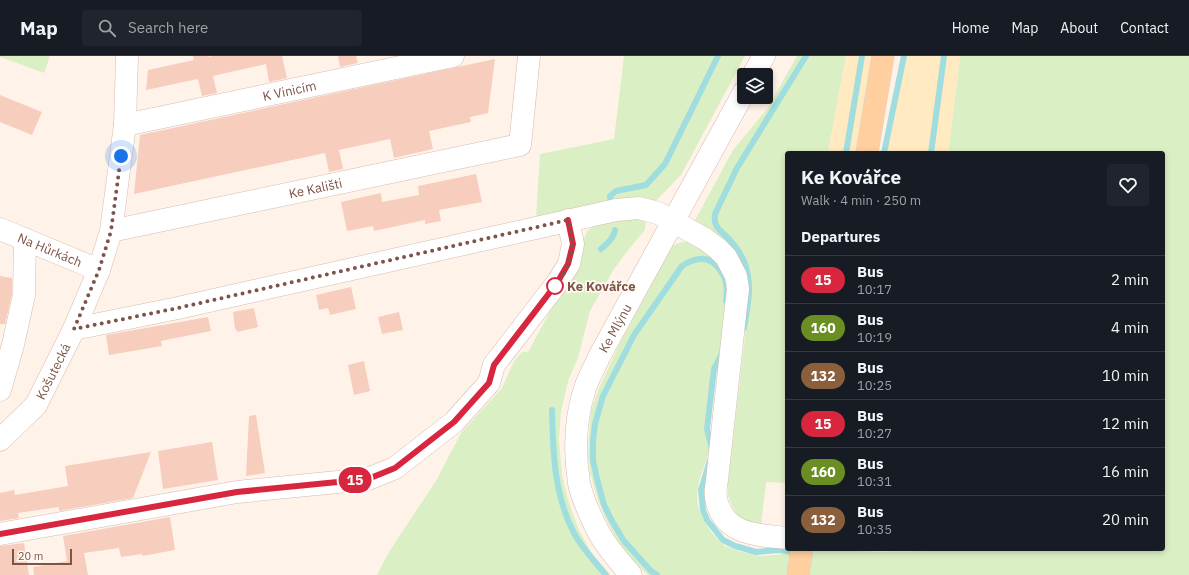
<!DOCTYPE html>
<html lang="en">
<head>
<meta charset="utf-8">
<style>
  :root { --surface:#171b24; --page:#20242c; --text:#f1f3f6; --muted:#9ea1a6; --line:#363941 }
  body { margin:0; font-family:"IBM Plex Sans",sans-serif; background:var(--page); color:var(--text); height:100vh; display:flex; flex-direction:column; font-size:15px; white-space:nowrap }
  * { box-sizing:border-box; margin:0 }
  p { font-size:13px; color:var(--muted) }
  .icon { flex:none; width:22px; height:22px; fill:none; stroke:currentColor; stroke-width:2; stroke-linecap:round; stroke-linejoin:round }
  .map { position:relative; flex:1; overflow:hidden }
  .panel { position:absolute; left:785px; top:95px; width:380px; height:400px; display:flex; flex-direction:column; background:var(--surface); border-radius:4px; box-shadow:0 2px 6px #0003 }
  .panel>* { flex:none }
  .badge { padding:0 8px; border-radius:13px; font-size:14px; line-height:26px }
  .controls { position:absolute; left:737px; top:12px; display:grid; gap:8px }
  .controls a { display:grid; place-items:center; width:36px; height:36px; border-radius:4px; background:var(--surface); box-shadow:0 2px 6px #0003; font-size:20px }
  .scale { position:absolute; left:12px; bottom:10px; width:60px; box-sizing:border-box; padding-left:4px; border:2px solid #7d5448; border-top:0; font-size:11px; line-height:14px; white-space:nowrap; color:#7d5448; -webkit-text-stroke:3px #fff8f1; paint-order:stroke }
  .you { position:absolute; width:20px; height:20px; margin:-10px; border:3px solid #fff; border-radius:50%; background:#1a73e8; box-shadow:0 0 0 6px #1a73e833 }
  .map>.badge { position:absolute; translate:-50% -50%; box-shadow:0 0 0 2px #fff }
  h2 { padding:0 16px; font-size:15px; line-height:36px }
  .round { display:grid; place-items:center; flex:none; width:42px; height:42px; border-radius:4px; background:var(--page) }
  .summary { display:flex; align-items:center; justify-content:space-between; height:68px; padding:0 16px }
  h1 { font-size:19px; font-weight:800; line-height:30px }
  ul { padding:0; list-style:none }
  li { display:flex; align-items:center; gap:12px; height:48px; padding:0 16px; border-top:1px solid var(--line) }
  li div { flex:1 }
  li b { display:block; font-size:15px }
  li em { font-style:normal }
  li .badge { min-width:44px; font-weight:700; text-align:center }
  header { display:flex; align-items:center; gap:24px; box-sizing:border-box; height:56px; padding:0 20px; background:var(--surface); border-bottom:1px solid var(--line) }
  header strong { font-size:19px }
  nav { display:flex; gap:22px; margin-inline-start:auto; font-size:14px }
  .search { width:280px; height:36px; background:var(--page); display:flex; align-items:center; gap:10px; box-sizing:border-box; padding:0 14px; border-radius:4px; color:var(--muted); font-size:15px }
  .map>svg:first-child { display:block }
  .green { fill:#dbefc4 }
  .sand { fill:#ffeac2 }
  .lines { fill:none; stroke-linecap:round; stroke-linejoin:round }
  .stream { stroke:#9fdddf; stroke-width:6 }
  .building { fill:#f7cdbd }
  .minor-casing { stroke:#d5bbaf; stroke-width:23 }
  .major-casing { stroke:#dbcfcc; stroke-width:23 }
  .minor { stroke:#fff; stroke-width:22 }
  .major { stroke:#ffcf9f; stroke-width:22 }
  .line-casing { stroke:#fff; stroke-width:9 }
  .line { stroke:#d7263d; stroke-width:6 }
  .walk { stroke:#7d5448; stroke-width:4; stroke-dasharray:0 7.2 }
  .stop-dot { fill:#fff; stroke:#d7263d; stroke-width:2 }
  .labels { text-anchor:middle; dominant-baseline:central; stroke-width:3.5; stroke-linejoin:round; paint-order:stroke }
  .street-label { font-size:13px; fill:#7d5448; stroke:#fff8f1 }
  .stop-label { font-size:13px; font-weight:bold; fill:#7d5448; stroke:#fff8f1; text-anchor:start }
</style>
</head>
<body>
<header>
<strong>Map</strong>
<div class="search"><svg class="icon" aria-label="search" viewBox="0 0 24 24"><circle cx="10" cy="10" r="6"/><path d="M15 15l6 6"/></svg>Search here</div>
<nav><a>Home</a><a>Map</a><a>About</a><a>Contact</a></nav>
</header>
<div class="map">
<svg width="1189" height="519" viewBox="0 0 1189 519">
  <rect width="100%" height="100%" fill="#fff3e9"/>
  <path class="green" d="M 0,0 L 50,0 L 44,17 L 0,1 Z
    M 624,0 L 745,0 L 681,119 L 656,145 L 536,163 L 540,98 L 614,83 Z
    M 797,0 L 846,0 L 828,97 L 787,97 L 787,427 L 766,426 L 761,469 L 745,465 L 736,457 L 731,448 L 728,439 L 728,427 L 746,271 L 743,258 L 745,242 L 693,168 L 733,94 L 767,53 Z
    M 960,0 L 1189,0 L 1189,519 L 648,519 L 628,500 L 614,479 L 604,459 L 596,438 L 590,416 L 588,399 L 589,381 L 591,355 L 599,332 L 619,289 L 672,190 L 682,186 L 691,186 L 698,190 L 719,208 L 725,228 L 725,244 L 722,293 L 713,310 L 705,374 L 710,393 L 699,425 L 697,439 L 698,450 L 703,463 L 712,477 L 725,490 L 741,496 L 761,500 L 784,498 L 806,493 L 830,493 L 879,496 L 926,495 L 932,493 L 1163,493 L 1163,97 L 948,97 Z
    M 635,163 L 646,165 L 645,174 L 629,193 L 614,213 L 590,255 L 578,302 L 569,322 L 561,355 L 559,383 L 562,419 L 568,444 L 578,472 L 591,496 L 610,519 L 377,519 L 389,496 L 437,423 L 461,377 L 502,332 L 514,305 L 522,296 L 528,296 L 567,224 L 580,191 L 588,174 L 601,166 Z"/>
  <path class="sand" d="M 846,0 L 873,0 L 856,97 L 828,97 Z
    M 901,0 L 960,0 L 948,97 L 881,97 Z"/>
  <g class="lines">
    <path class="stream" d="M 846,97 L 862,0
      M 884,97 L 904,0
      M 931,97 L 944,0
      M 611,147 L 610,140 L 616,135 L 646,129 L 665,108 L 718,0
      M 601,193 C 607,188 614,182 615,174
      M 744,272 C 748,248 753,229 744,205 C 740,197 735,189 729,183 C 720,174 713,171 715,158 L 737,112 L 806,0
      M 552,354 C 553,396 554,439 574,477 C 582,492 595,506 606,519
      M 712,393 L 707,373 L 714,313 L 723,296
      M 710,404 L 701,434 L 703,454 L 707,464 L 723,484 L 735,490 L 756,496 L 778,494 L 797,496
      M 657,519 L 651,515 L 624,485 L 612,465 L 604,449 L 597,423 L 593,404 L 593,384 L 595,368 L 603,340 L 634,279 L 682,210 C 696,201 710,199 720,214 C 722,217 724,220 725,223 C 727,229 727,238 726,245"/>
  </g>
  <path class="building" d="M 193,0 L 209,0 L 209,1 L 213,0 L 282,0 L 287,22 L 269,26 L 266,8 L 213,20 L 217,37 L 202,40 L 198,23 L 146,34 L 148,14 L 194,4 Z
    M 338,0 L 356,0 L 358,7 L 340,11 Z
    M 495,3 L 488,57 L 470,61 L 471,66 L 429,75 L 433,93 L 394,102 L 390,83 L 339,94 L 343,113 L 329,116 L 325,97 L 134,138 L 140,79 Z
    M 0,39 L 42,56 L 32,79 L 0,66 Z
    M 476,118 L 482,146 L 439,154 L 441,165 L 425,168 L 425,164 L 374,175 L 373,170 L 347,175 L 341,146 L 381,137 L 382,146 L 419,139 L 418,130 Z
    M 0,220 L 12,222 L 12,238 L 5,268 L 0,268 Z
    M 351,231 L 356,253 L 330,259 L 328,252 L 319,254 L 316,239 Z
    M 254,252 L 258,271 L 237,276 L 236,273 L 235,273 L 233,256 Z
    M 399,256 L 403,274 L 382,278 L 378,261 Z
    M 208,261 L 211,275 L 161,285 L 162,290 L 109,299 L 106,279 Z
    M 364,305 L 370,335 L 354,339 L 348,309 Z
    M 256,359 L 265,417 L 246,420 L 249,360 Z
    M 212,386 L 218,424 L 163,433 L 158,395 Z
    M 151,396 L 133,442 L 59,455 L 59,451 L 18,457 L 19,462 L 0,465 L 0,437 L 14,434 L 15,439 L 68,430 L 65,410 Z
    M 170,461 L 175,494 L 142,500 L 142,498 L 121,501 L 119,492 L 84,497 L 88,519 L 34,519 L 33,511 L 67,505 L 63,480 Z
    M 24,487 L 29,519 L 0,519 L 0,490 Z"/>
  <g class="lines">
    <defs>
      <g id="minor">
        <path d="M 753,19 L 764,0"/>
        <path id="s1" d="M 125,69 L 453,0"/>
        <path id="s2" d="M 0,173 L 99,214"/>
        <path id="s3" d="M 111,175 L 520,89 L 529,0"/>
        <path d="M 74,273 L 178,252 L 616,154 L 639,152 L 658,157 L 705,183 L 717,192 L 726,201 L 736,220 L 738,233 L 734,268 L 717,424 C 716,430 715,437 716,442 C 723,479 757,479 787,482"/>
        <path d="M 0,334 L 13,289 L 24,239 L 25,183"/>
        <path id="s4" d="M 0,384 L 36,349 L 74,273 L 99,214 L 111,175 L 125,69 L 127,0"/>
        <path d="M 0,478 L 237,436 L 368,423 L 395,412 L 454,366 L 489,327 L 494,309 L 557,227 L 569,208 L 573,188 L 568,164"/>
        <path id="s5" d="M 631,519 C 620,506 606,491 598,475 C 592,464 581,439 579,427 C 574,395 575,363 585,332 C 589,321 595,310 600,299 L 744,36"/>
      </g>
      <path id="major" d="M 867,97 L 883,0
        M 798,519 L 802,493"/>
    </defs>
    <use href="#minor" class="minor-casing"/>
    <use href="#major" class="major-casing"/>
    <use href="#minor" class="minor"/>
    <use href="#major" class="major"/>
  </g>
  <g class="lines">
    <defs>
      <path id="line" d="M 0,478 L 237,436 L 368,423 L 395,412 L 454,366 L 489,327 L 494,309 L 557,227 L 568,208 L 573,188 L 568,164"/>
    </defs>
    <use href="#line" class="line-casing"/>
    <use href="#line" class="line"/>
    <path class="walk" d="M 121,100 L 111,175 L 99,214 L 74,273 L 178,252 L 568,164 C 570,171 572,179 572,186 C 574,200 564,220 555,230"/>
  </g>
  <circle class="stop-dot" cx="555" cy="230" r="8"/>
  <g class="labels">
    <g class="street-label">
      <text stroke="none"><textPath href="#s1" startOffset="168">K Vinicím</textPath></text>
      <text stroke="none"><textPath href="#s3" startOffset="209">Ke Kališti</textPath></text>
      <text stroke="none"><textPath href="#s2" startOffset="54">Na Hůrkách</textPath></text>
      <text stroke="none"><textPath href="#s5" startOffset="270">Ke Mlýnu</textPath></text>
      <text stroke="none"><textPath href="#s4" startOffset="88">Košutecká</textPath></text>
    </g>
    <g class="stop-label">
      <text x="567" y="230">Ke Kovářce</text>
    </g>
  </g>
</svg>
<div class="controls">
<a><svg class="icon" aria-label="layers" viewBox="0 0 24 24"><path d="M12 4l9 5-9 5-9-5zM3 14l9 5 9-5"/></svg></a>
</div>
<div class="scale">20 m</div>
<div class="you" style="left:121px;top:100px"></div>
<b class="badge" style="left:355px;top:424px;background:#d7263d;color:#fff">15</b>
<section class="panel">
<div class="summary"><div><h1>Ke Kovářce</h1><p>Walk · 4 min · 250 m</p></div><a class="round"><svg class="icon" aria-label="heart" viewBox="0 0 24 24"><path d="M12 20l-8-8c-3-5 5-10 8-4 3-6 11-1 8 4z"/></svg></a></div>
<h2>Departures</h2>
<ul>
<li><span class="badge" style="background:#d7263d;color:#fff">15</span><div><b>Bus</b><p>10:17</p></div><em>2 min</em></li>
<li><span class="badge" style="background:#6b8e23;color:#fff">160</span><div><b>Bus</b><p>10:19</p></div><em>4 min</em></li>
<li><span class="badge" style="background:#8b5e3c;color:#fff">132</span><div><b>Bus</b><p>10:25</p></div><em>10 min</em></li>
<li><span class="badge" style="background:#d7263d;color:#fff">15</span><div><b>Bus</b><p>10:27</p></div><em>12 min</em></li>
<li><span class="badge" style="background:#6b8e23;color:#fff">160</span><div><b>Bus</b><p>10:31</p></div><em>16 min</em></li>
<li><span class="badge" style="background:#8b5e3c;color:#fff">132</span><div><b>Bus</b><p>10:35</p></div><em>20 min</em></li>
</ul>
</section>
</div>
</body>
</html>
